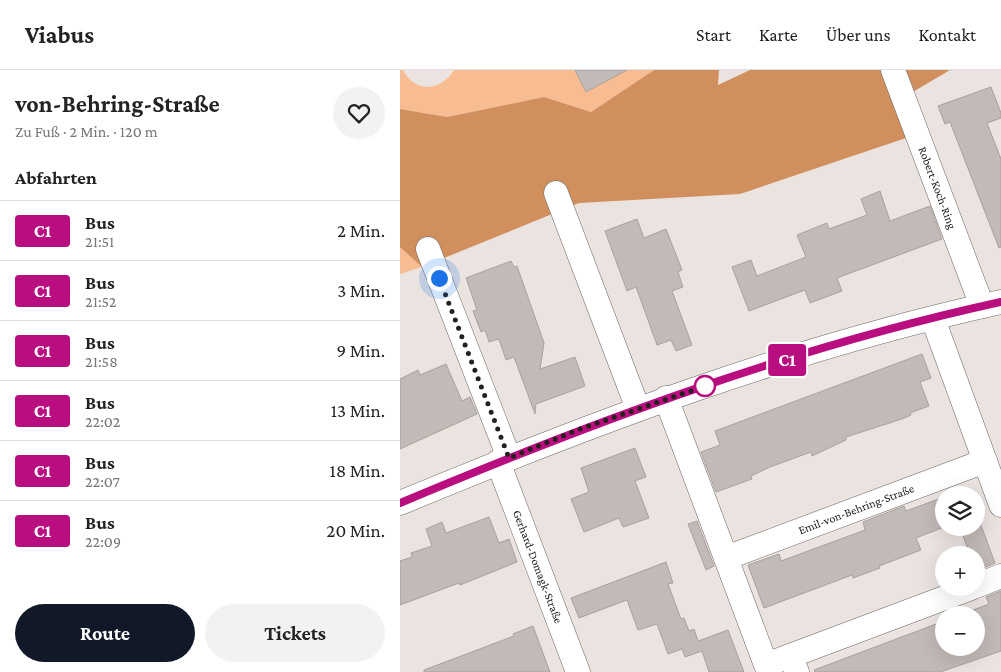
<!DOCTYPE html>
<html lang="de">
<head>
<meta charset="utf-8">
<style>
  :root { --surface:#fff; --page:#f2f2f2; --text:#222; --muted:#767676; --line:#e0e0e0; --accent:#111827 }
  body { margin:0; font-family:"Crimson Pro",serif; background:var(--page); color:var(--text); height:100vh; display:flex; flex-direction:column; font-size:19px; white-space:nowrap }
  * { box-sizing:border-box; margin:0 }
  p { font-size:16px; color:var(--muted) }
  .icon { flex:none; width:28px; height:28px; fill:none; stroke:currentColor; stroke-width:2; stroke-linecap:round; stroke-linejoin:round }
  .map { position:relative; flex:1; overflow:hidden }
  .sheet { display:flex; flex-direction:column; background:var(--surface); width:400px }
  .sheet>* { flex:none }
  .badge { padding:0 10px; border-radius:4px; font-size:18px; line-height:32px }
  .fabs { position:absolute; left:535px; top:416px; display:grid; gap:10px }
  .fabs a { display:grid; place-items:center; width:50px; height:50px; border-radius:50%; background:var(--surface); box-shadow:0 5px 20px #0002; font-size:25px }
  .you { position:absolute; width:25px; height:25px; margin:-12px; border:4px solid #fff; border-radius:50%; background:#1a73e8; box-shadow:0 0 0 8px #1a73e833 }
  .map>.badge { position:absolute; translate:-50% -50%; box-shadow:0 0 0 2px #fff }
  h2 { padding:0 15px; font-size:19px; line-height:45px }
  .round { display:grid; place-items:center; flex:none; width:52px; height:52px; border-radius:26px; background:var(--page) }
  .summary { display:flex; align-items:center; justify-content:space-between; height:85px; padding:0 15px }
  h1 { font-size:24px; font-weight:700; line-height:38px }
  .button { display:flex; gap:10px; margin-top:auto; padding:10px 15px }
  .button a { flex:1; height:58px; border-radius:30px; background:var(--accent); color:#fff; font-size:20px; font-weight:700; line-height:58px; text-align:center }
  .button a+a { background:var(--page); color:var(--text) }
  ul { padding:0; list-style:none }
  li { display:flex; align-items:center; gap:15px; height:60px; padding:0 15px; border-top:1px solid var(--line) }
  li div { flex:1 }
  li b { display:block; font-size:19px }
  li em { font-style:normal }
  li .badge { min-width:55px; font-weight:700; text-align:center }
  header { display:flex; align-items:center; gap:30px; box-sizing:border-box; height:70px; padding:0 25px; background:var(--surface); border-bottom:1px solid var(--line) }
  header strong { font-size:24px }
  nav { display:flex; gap:28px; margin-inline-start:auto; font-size:18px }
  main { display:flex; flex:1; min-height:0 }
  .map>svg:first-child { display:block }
  .green { fill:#f8bc93 }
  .forest { fill:#d28f5e }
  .building { fill:#c1bab6; stroke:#a8a19d }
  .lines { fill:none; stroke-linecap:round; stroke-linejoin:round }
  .minor-casing { stroke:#6d6763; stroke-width:25 }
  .minor { stroke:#fff; stroke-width:24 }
  .line-casing { stroke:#fff; stroke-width:11 }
  .line { stroke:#b80e80; stroke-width:8 }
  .walk { stroke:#23201e; stroke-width:5; stroke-dasharray:0 9 }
  .stop-dot { fill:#fff; stroke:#b80e80; stroke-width:2.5 }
  .labels { text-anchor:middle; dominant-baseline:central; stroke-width:5; stroke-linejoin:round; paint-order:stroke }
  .street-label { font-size:12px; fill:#23201e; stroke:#eae3df }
</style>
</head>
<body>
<header>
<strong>Viabus</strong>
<nav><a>Start</a><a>Karte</a><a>Über uns</a><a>Kontakt</a></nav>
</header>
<main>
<section class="sheet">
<div class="summary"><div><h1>von-Behring-Straße</h1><p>Zu Fuß · 2 Min. · 120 m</p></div><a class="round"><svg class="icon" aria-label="heart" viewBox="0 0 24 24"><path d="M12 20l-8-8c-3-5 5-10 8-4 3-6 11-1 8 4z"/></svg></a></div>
<h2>Abfahrten</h2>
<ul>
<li><span class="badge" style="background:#b80e80;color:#fff">C1</span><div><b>Bus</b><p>21:51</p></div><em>2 Min.</em></li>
<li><span class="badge" style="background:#b80e80;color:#fff">C1</span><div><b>Bus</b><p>21:52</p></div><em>3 Min.</em></li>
<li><span class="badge" style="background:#b80e80;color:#fff">C1</span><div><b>Bus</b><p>21:58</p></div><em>9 Min.</em></li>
<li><span class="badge" style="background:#b80e80;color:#fff">C1</span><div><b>Bus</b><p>22:02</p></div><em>13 Min.</em></li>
<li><span class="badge" style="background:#b80e80;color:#fff">C1</span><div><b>Bus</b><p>22:07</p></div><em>18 Min.</em></li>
<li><span class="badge" style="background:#b80e80;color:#fff">C1</span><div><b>Bus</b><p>22:09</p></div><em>20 Min.</em></li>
</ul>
<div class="button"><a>Route</a><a>Tickets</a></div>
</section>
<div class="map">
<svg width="601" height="602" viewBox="0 0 601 602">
  <rect width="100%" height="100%" fill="#eae3df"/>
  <path class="green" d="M 0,0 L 3,0 C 16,24 41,21 54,0 L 254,0 L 191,42 L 144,27 L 47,47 L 0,39 Z
    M 0,177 L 1,177 L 22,197 L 0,204 Z"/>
  <path class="forest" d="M 254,0 L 319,0 L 318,15 L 350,0 L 550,0 L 501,29 L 515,65 L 340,124 L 179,133 L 22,197 L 0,177 L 0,39 L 47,47 L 144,27 L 191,42 Z"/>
  <path class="building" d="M 175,0 L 227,0 L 186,22 Z
    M 591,17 L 601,43 L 601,48 L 587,53 L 601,89 L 601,177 L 599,178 L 550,52 L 545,54 L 538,36 Z
    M 480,121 L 490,151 L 530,136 L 542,169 L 437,208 L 442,221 L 410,233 L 405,220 L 349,241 L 332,197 L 351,190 L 357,206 L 406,187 L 397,165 L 427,153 L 429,159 L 467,145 L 461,129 Z
    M 237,149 L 244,168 L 266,159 L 282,200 L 278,202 L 283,217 L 272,221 L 292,275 L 276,281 L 271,270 L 257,275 L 236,217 L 227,221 L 205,161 Z
    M 111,191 L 114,197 L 117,196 L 144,273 L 140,299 L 175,287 L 185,316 L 136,334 L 135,344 L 114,287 L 106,290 L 99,269 L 89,272 L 85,260 L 81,262 L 73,241 L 77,240 L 66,208 Z
    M 522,284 L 531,308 L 520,312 L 529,336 L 510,343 L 511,345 L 502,349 L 446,367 L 446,370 L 412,386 L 411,382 L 370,397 L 351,406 L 352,409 L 316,422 L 301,382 L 320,375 L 315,361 Z
    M 46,294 L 62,331 L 70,327 L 77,344 L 0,379 L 0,309 L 18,300 L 20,305 Z
    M 235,378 L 246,407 L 235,411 L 249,448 L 223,457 L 219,448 L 184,462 L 171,429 L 189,422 L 181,398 Z
    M 567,418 L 570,425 L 549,425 Z
    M 544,427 L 544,457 L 516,468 L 521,480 L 479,496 L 480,498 L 453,508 L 452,505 L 364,538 L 348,495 L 379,484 L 381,491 L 465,460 L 463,452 L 504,436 L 506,441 Z
    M 576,442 L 595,493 L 576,501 L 576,485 L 570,485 L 560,458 L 576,458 Z
    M 89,447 L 99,473 L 109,469 L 117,492 L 60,515 L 59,513 L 0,535 L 0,491 L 12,487 L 11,483 L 32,476 L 26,459 L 42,452 L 46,463 Z
    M 297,451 L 314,496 L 306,500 L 288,454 Z
    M 266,492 L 273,513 L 268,514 L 281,549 L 284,548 L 289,561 L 294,559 L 298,571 L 328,560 L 344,602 L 309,602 L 302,581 L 285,587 L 282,579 L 268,584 L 257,554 L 238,560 L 227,530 L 179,548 L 171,528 Z
    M 601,521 L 601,581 L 540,602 L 415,602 L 414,600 L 544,551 L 544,578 L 576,578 L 576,545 L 560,545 L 589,534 L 586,527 Z
    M 133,556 L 150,602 L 24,602 L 24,600 L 114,566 L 113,564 Z"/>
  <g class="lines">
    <defs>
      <g id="minor">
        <path id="s1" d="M 493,0 L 582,236"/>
        <path d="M 156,123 L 238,339"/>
        <path d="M 28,179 L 109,388"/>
        <path d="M 533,249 L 601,435"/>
        <path d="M 266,328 L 366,595 L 390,586 L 397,602"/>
        <path id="s2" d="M 98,392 L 178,602"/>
        <path d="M 0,433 C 195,352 394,277 601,232"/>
        <path id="s3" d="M 326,488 L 585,391"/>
        <path d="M 576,516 L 601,506"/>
        <path d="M 390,586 L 571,518"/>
      </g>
    </defs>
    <use href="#minor" class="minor-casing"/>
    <use href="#minor" class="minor"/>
  </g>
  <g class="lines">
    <defs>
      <path id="line" d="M 0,433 C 195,351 394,277 601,232"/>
    </defs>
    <use href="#line" class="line-casing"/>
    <use href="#line" class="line"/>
    <path class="walk" d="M 39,208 L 109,388 L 180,359 L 305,316"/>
  </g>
  <circle class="stop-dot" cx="305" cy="316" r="10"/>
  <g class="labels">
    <g class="street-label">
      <text stroke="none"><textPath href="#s1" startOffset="126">Robert-Koch-Ring</textPath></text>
      <text stroke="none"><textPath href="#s3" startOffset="139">Emil-von-Behring-Straße</textPath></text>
      <text stroke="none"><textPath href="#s2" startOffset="112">Gerhard-Domagk-Straße</textPath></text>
    </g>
  </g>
</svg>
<div class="fabs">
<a><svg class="icon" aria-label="layers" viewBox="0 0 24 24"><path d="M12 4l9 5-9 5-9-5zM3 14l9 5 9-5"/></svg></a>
<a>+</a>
<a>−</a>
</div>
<div class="you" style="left:39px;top:208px"></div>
<b class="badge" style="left:387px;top:290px;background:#b80e80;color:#fff">C1</b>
</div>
</main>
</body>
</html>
